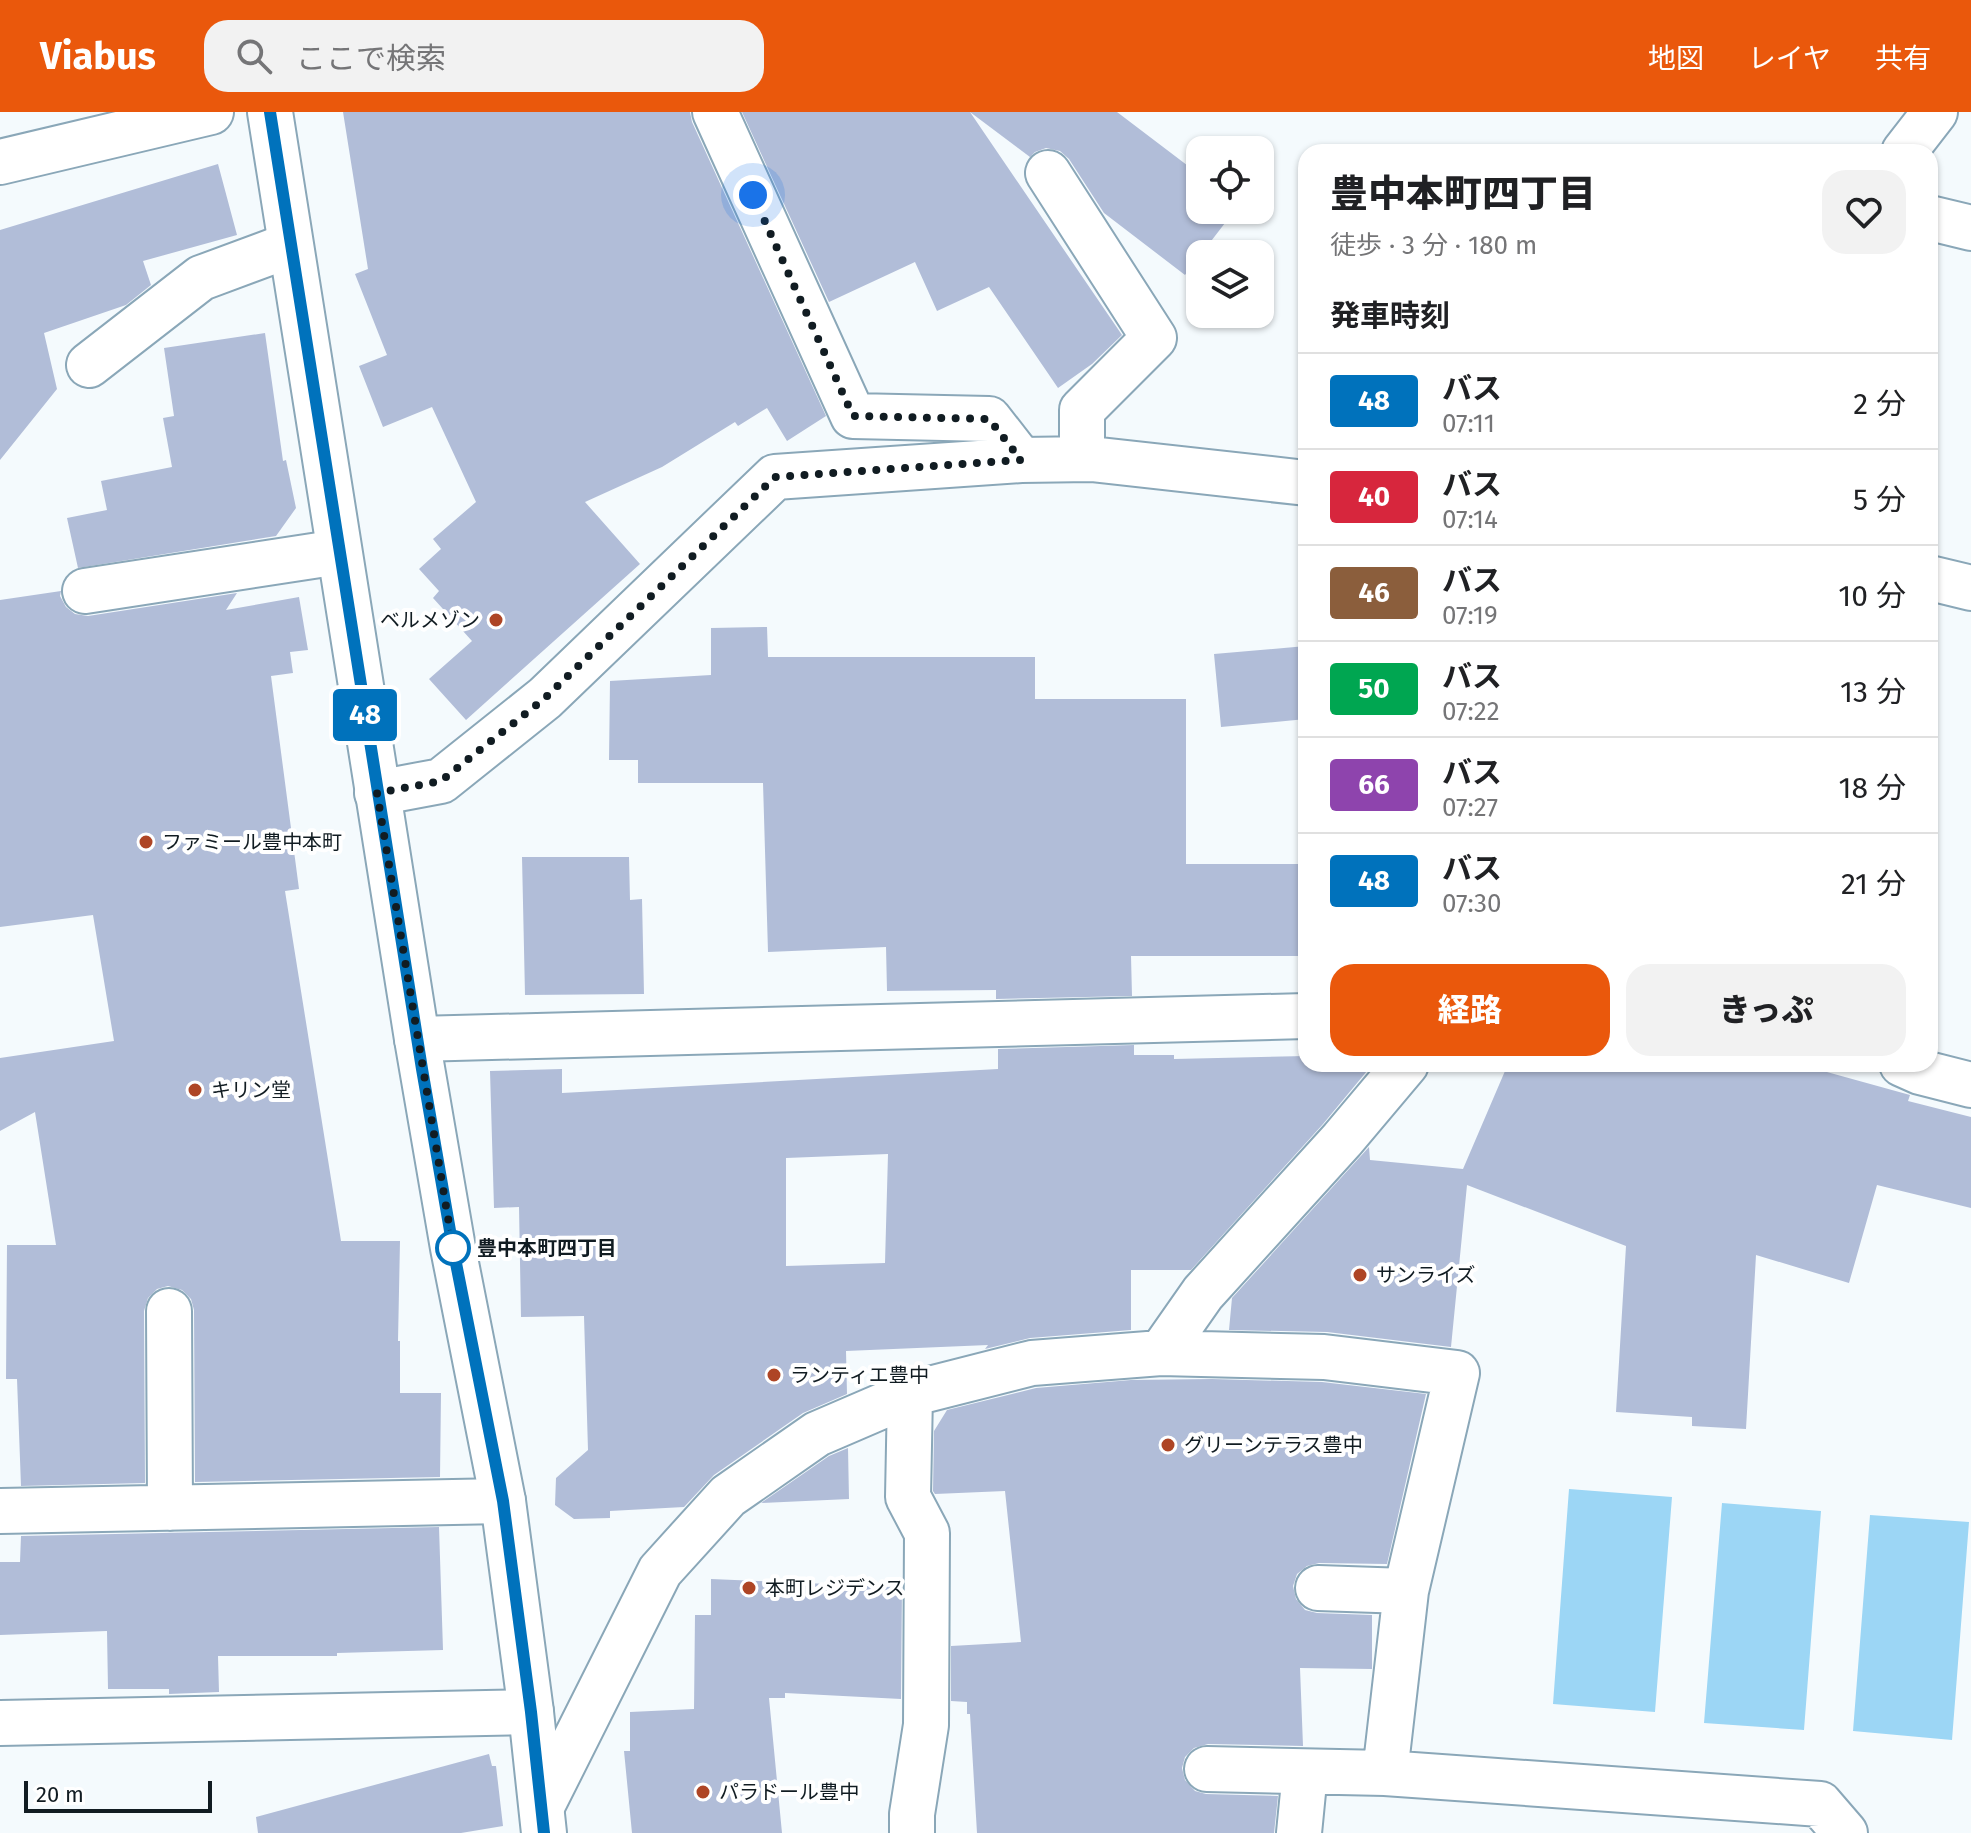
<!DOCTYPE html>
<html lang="ja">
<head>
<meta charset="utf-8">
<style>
  :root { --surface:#fff; --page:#f2f2f2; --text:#202124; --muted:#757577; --line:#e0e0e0; --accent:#ea580c }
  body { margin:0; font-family:"Fira Sans","Noto Sans JP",sans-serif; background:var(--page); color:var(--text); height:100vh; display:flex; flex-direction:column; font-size:30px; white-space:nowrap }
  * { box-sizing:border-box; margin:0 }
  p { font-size:26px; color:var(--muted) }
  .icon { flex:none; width:44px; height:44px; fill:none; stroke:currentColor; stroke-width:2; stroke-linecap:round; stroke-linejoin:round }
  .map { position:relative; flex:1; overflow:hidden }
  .details { position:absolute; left:1298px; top:32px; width:640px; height:928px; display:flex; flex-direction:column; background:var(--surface); border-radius:24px; box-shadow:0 2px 6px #0004 }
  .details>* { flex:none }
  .badge { padding:0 16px; border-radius:6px; font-size:28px; line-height:52px }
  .fabs { position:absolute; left:1186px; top:24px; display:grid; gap:16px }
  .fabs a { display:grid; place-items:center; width:88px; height:88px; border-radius:16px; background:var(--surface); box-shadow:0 2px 6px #0004; font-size:40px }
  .scale { position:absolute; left:24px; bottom:20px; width:188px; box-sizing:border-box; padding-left:8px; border:4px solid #111c22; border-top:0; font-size:22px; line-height:28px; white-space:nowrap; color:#111c22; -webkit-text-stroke:6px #fff; paint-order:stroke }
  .you { position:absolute; width:40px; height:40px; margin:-20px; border:6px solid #fff; border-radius:50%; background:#1a73e8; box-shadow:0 0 0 12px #1a73e833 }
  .map>.badge { position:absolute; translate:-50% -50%; box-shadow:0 0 0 4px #fff }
  h2 { padding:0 32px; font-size:30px; line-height:72px }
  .round { display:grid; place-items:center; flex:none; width:84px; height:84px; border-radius:24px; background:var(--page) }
  .head { display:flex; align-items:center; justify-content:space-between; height:136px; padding:0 32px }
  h1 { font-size:38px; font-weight:800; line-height:60px }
  .cta { display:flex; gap:16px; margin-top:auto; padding:16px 32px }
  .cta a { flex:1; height:92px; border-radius:24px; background:var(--accent); color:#fff; font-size:32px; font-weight:800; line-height:92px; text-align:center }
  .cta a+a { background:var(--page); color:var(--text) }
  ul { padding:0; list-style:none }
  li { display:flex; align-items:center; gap:24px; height:96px; padding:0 32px; border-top:2px solid var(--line) }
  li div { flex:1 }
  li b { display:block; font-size:30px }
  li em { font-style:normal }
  li .badge { min-width:88px; font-weight:700; text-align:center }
  header { display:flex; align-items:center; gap:48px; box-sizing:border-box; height:112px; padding:0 40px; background:var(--accent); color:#fff }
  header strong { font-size:38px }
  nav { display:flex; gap:44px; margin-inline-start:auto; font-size:28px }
  .search { width:560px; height:72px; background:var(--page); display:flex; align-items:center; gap:20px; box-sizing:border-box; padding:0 28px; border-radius:24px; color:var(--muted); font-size:30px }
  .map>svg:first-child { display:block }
  .green { fill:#9cd6f5 }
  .building { fill:#b1bdd8; fill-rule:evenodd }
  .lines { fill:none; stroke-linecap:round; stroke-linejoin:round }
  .minor-casing { stroke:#8aa7b8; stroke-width:48 }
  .major-casing { stroke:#8aa7b8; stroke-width:48 }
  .minor { stroke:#fff; stroke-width:44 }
  .major { stroke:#fff; stroke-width:44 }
  .line-casing { stroke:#fff; stroke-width:18 }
  .line { stroke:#0072bc; stroke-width:12 }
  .walk { stroke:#111c22; stroke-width:8; stroke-dasharray:0 14.4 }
  .poi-dot { fill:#ae4525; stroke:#fff; stroke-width:3 }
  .stop-dot { fill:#fff; stroke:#0072bc; stroke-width:4 }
  .labels { text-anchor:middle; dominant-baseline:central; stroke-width:8; stroke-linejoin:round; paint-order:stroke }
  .poi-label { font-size:20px; fill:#111c22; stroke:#fff; text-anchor:start }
  .stop-label { font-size:20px; font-weight:bold; fill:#111c22; stroke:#fff; text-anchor:start }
</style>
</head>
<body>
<header>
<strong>Viabus</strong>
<div class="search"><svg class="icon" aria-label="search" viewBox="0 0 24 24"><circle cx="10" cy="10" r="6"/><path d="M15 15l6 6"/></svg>ここで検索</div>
<nav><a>地図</a><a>レイヤ</a><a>共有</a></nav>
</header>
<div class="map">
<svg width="1971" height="1721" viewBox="0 0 1971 1721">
  <rect width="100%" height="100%" fill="#f4fafd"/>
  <path class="green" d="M 1569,1377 L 1672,1385 L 1655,1600 L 1553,1592 Z
    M 1722,1391 L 1821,1399 L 1804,1618 L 1704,1611 Z
    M 1870,1403 L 1969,1410 L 1952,1628 L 1853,1619 Z"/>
  <path class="building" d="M 343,0 L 690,0 L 692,10 L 826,304 L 787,329 L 767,296 L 738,314 L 735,310 L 662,355 L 585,390 L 640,452 L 466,608 L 429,567 L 472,529 L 433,486 L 439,479 L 419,457 L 441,437 L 433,427 L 476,390 L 432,295 L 383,315 L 359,254 L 387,243 L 355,162 L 368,157 Z
    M 742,0 L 1117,0 L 1200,63 L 1200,98 L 1235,98 L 1185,163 L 1104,101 L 1069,47 L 1060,39 L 1046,36 L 1035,40 L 1030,45 L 970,0 L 1122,223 L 1092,252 L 1058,276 L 989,175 L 937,199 L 915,150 L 829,190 Z
    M 218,52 L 237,123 L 143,149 L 151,173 L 126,193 L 44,221 L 57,277 L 0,348 L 0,118 Z
    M 265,221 L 283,349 L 286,348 L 296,396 L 276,424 L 78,456 L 67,406 L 107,398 L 101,369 L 172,355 L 163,306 L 174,304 L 164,236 Z
    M 61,479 L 60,484 L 66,495 L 75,502 L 88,504 L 237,481 L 226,498 L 299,485 L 308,538 L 290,540 L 293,561 L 271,564 L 299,777 L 285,779 L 341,1129 L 400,1129 L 398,1229 L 400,1229 L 400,1281 L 441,1281 L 440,1365 L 195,1370 L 194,1198 L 191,1187 L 182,1178 L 168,1174 L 157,1177 L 148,1186 L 144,1199 L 145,1371 L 21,1374 L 17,1267 L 6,1267 L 7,1133 L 56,1133 L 35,1000 L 0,1019 L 0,946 L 114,929 L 93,803 L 0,815 L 0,488 Z
    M 767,515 L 768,545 L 1035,545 L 1035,587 L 1186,587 L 1186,752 L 1306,752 L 1306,844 L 1131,844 L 1132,884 L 996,887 L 996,878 L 887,879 L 886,835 L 768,840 L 763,671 L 638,671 L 638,648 L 609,648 L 610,569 L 711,563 L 711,516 Z
    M 1306,534 L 1306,607 L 1221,615 L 1214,542 Z
    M 522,745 L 629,745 L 630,788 L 642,787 L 644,882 L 525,883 Z
    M 1134,933 L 1134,943 L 1174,943 L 1174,947 L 1306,944 L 1306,952 L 1367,952 L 1367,959 L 1323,1012 L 1191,1158 L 1131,1158 L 1131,1218 L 1030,1226 L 985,1237 L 988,1233 L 846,1239 L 847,1282 L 803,1301 L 714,1363 L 684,1395 L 610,1399 L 610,1406 L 574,1407 L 555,1393 L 556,1366 L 588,1338 L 584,1204 L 521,1205 L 519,1095 L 494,1096 L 490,959 L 562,957 L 562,981 L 998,957 L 998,937 ZM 888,1042 L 885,1151 L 786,1154 L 786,1046 Z
    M 1508,952 L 1798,952 L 1910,983 L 1908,989 L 1971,1005 L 1971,1096 L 1877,1073 L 1849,1171 L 1756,1143 L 1746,1317 L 1692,1314 L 1692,1305 L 1616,1300 L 1626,1134 L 1467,1073 L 1451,1235 L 1327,1220 L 1229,1218 L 1232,1186 L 1369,1035 L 1370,1048 L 1463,1057 Z
    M 1212,1267 L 1322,1270 L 1426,1282 L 1387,1452 L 1319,1451 L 1307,1454 L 1297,1462 L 1293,1474 L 1296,1487 L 1305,1498 L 1317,1501 L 1372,1503 L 1372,1557 L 1300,1556 L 1303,1634 L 1208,1632 L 1194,1636 L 1185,1645 L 1182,1656 L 1185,1668 L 1195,1679 L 1206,1682 L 1278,1684 L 1274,1721 L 977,1721 L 970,1602 L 967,1602 L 967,1590 L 951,1589 L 951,1534 L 1021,1530 L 1005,1379 L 935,1382 L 933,1379 L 934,1319 L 947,1298 L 1036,1276 L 1131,1268 Z
    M 848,1336 L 849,1387 L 761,1391 L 829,1344 Z
    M 439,1415 L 443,1538 L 337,1541 L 337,1544 L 218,1544 L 219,1580 L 169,1582 L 169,1577 L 108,1577 L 107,1519 L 0,1523 L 0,1450 L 20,1450 L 21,1424 Z
    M 711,1467 L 902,1475 L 901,1587 L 785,1581 L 785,1586 L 769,1586 L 782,1721 L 632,1721 L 624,1639 L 630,1639 L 630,1600 L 694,1597 L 695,1503 L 711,1503 Z
    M 489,1642 L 492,1654 L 496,1654 L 503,1714 L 461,1721 L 258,1721 L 256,1705 Z"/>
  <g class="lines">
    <defs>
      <path id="minor" d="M 715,0 L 853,304 L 989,307 L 1021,348
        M 1904,40 L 1935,0
        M 0,50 L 211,0
        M 1048,61 L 1154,226 L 1082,298 L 1082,347
        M 1930,106 L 1971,116
        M 89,253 L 201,166 L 290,133
        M 1930,466 L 1971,476
        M 85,479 L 339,440
        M 377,681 L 441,669 L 545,586 L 775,365 L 1021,348 L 1091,347 L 1306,371
        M 417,927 L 1306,904
        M 1902,952 L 1920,960 L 1971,973
        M 169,1199 L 170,1396
        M 1161,1241 L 1324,1245 L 1457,1261 L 1406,1479 L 1385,1661
        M 910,1282 L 908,1385 L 927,1421 L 926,1613 L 912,1702 L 912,1721
        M 0,1399 L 503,1389
        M 1318,1476 L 1406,1479
        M 0,1611 L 531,1600
        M 1207,1657 L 1385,1661 L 1820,1692 L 1845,1721
        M 542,1694 L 660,1459 L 728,1384 L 817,1322 L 910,1282 L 1032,1251 L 1161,1241 L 1203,1181 L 1342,1028 L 1406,952
        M 1299,1721 L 1305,1660"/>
      <path id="major" d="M 270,0 L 417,927 L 453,1136 L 503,1389 L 531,1600 L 544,1721"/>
    </defs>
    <use href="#minor" class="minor-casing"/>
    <use href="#major" class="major-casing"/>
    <use href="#minor" class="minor"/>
    <use href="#major" class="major"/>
  </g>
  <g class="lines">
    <defs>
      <path id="line" d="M 270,0 L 422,957 L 453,1136 L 503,1389 L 531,1600 L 544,1721"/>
    </defs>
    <use href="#line" class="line-casing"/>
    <use href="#line" class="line"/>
    <path class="walk" d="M 453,1136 L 377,681 L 441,669 L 545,586 L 775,365 L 1021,348 L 989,307 L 853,304 L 753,83"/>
  </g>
  <g class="poi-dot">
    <circle cx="496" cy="508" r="8"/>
    <circle cx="146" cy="730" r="8"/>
    <circle cx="195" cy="978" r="8"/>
    <circle cx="1360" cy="1163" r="8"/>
    <circle cx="774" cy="1263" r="8"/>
    <circle cx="1168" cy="1333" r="8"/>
    <circle cx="749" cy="1476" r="8"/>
    <circle cx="703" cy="1680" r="8"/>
  </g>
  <circle class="stop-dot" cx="453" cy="1136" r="16"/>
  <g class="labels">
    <g class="poi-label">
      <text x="480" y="508" text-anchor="end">ベルメゾン</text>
      <text x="162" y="730">ファミール豊中本町</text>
      <text x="211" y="978">キリン堂</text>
      <text x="1376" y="1163">サンライズ</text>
      <text x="790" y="1263">ランティエ豊中</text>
      <text x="1184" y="1333">グリーンテラス豊中</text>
      <text x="765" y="1476">本町レジデンス</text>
      <text x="719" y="1680">パラドール豊中</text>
    </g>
    <g class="stop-label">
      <text x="477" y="1136">豊中本町四丁目</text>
    </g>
  </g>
</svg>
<div class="fabs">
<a><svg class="icon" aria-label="locate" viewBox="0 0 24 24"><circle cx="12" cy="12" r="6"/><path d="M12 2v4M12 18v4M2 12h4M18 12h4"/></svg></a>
<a><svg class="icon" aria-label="layers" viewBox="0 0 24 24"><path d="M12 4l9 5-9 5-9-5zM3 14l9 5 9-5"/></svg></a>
</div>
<div class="scale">20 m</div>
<div class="you" style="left:753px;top:83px"></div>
<b class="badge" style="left:365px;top:603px;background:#0072bc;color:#fff">48</b>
<section class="details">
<div class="head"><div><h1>豊中本町四丁目</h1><p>徒歩 · 3 分 · 180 m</p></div><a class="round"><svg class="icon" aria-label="heart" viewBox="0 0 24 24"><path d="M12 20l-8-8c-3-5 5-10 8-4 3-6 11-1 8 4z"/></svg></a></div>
<h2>発車時刻</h2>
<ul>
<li><span class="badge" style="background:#0072bc;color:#fff">48</span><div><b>バス</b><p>07:11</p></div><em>2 分</em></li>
<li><span class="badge" style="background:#d7263d;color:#fff">40</span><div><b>バス</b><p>07:14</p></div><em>5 分</em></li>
<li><span class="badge" style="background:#8b5e3c;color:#fff">46</span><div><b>バス</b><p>07:19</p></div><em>10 分</em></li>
<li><span class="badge" style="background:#00a651;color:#fff">50</span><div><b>バス</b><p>07:22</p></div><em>13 分</em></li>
<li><span class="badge" style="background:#8e44ad;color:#fff">66</span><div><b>バス</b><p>07:27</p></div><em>18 分</em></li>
<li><span class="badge" style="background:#0072bc;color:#fff">48</span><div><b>バス</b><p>07:30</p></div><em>21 分</em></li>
</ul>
<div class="cta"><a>経路</a><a>きっぷ</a></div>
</section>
</div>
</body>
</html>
